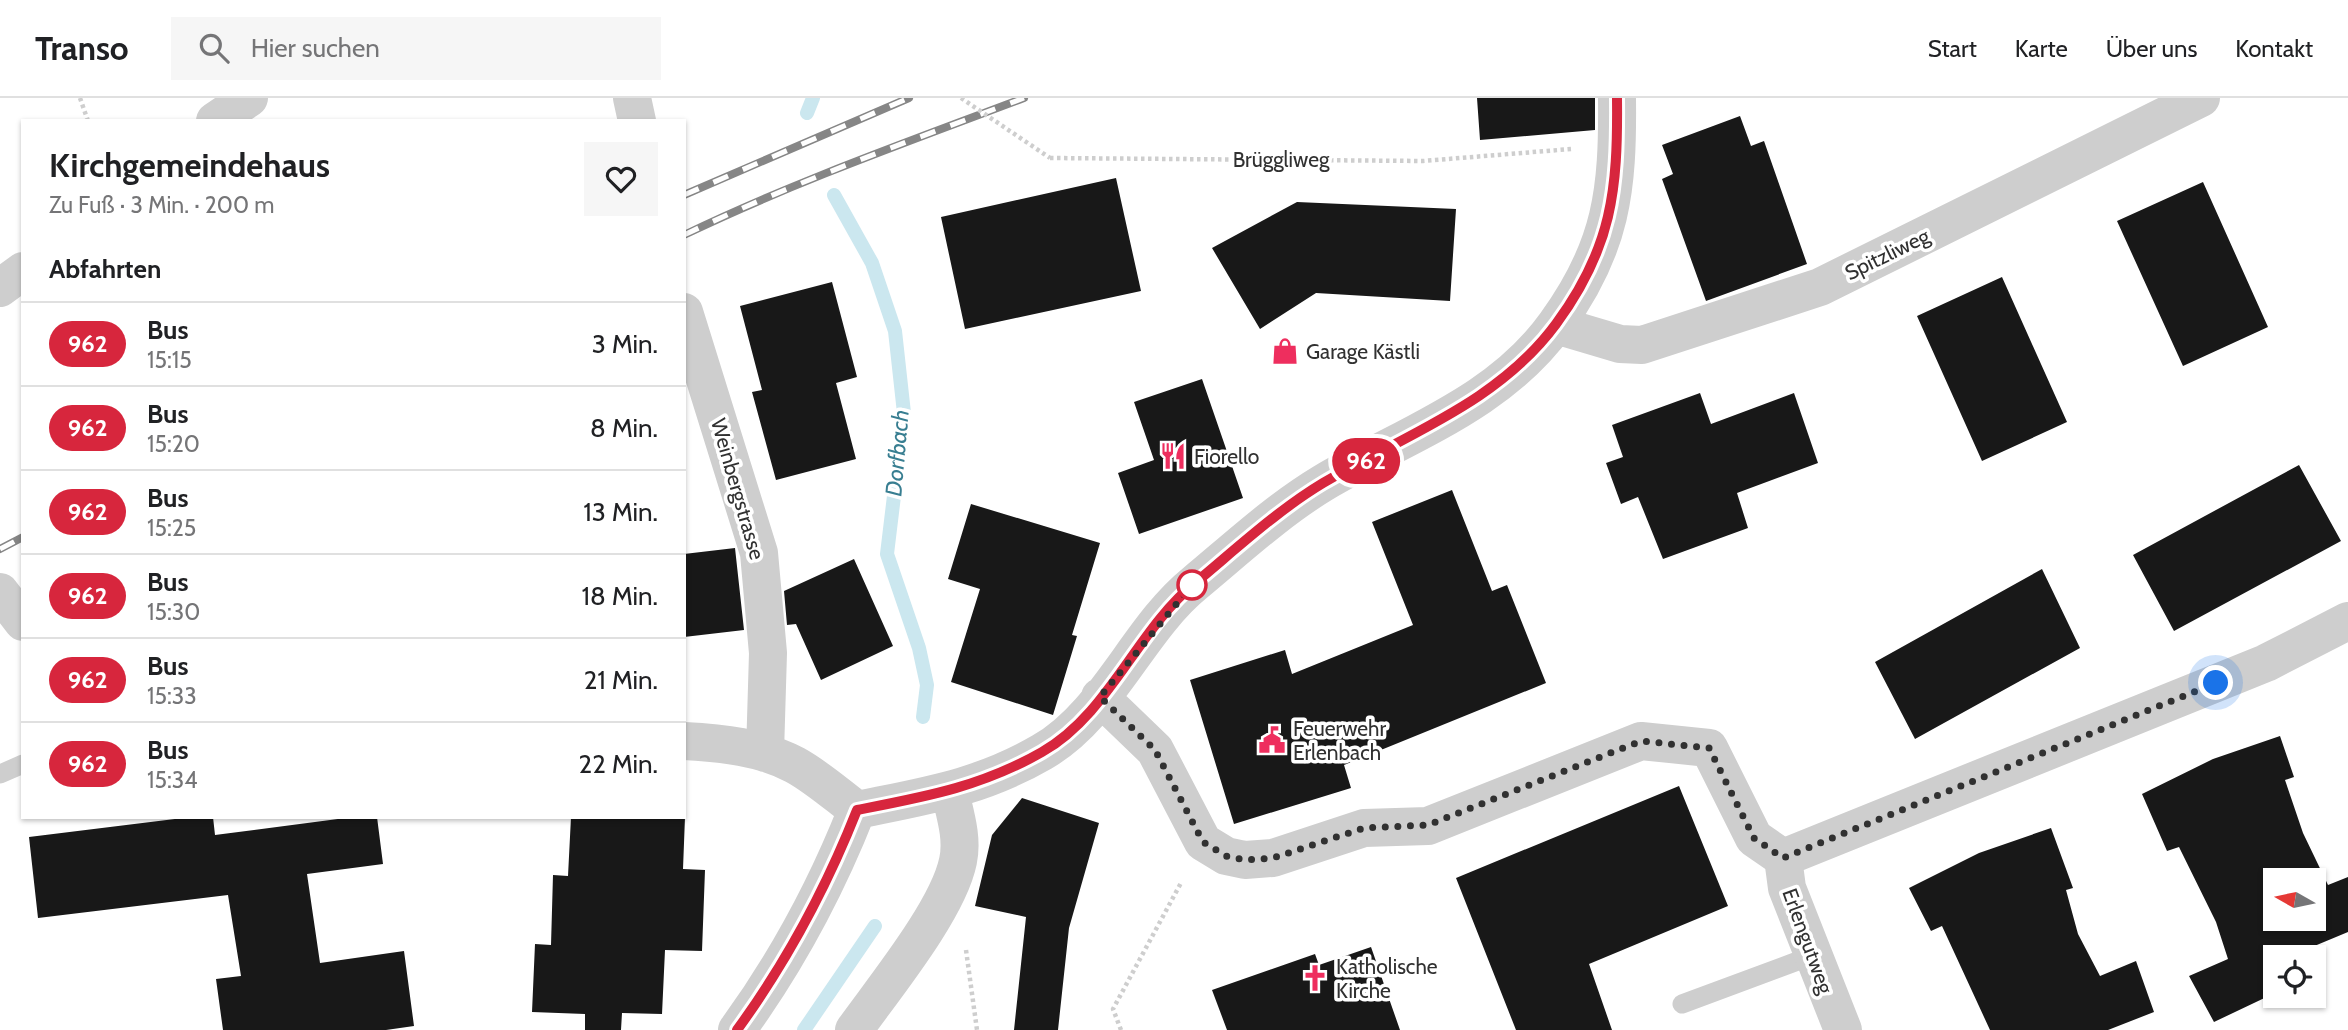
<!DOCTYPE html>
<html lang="de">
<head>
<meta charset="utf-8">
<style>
  :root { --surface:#fff; --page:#f6f6f6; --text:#202124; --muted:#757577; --line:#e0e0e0 }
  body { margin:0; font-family:Cabin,sans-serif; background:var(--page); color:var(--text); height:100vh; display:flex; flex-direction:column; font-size:26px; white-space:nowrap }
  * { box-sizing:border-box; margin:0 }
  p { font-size:23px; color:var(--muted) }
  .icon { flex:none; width:38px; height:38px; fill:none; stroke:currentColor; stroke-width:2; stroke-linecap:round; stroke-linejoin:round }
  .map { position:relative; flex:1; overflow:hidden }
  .details { position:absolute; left:21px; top:21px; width:665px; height:700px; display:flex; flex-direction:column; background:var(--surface); border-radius:0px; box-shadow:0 2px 5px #0004 }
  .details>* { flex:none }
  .badge { padding:0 14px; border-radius:23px; font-size:24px; line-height:46px }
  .needle { width:46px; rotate:279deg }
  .buttons { position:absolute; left:2263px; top:770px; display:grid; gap:14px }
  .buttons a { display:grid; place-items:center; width:63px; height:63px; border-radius:0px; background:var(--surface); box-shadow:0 2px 5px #0004; font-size:35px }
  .you { position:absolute; width:35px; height:35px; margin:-18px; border:5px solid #fff; border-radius:50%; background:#1a73e8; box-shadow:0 0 0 10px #1a73e833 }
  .map>.badge { position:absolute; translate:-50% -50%; box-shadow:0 0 0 4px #fff }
  h2 { padding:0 28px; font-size:26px; line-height:63px }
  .round { display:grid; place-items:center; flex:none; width:74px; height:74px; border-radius:0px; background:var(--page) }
  .head { display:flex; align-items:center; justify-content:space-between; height:119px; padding:0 28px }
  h1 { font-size:33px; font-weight:800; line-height:52px }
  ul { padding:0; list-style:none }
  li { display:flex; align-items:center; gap:21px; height:84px; padding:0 28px; border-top:2px solid var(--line) }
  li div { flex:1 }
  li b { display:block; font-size:26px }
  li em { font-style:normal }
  li .badge { min-width:77px; font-weight:700; text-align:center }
  header { display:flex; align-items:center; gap:42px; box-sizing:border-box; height:98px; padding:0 35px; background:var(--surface); border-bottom:2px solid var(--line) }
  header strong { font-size:33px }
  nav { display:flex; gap:38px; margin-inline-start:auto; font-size:24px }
  .search { width:490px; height:63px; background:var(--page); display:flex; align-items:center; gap:18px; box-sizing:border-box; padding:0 24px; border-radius:0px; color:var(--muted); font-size:26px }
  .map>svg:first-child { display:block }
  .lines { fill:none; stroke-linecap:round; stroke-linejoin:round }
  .stream { stroke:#cbe7ef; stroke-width:14 }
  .building { fill:#181818; fill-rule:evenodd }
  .path { stroke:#cecece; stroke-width:4.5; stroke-dasharray:3.5 3.5; stroke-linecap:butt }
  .lane { stroke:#cecece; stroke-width:19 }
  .street { stroke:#cecece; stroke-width:38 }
  .rail-casing { stroke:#868686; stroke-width:8 }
  .rail { stroke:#fff; stroke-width:5; stroke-dasharray:16; stroke-linecap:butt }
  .path-bridge { stroke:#cecece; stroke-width:4.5; stroke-dasharray:3.5 3.5; stroke-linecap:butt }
  .street-bridge { stroke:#cecece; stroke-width:38 }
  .line-casing { stroke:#fff; stroke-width:16 }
  .line { stroke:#d7263d; stroke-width:10 }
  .walk { stroke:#313131; stroke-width:7; stroke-dasharray:0 12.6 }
  .stop-dot { fill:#fff; stroke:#d7263d; stroke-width:3.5 }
  .labels { text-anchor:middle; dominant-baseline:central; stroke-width:7; stroke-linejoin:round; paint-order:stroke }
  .street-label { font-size:21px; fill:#313131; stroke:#fff }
  .poi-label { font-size:21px; fill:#313131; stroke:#fff; text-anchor:start }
  .water-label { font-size:23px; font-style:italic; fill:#387e91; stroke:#fff }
</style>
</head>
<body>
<header>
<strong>Transo</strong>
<div class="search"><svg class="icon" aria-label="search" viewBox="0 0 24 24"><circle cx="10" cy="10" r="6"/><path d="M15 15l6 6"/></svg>Hier suchen</div>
<nav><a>Start</a><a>Karte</a><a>Über uns</a><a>Kontakt</a></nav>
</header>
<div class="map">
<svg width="2348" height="932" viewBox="0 0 2348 932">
  <rect width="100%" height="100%" fill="#fff"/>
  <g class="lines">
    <path class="stream" d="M 807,15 L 813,0
      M 834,97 L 872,165 L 895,233 L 904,315 L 887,456 L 919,550 L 927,587 L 923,619
      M 804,932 L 875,828"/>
  </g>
  <path class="building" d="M 1477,0 L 1595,0 L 1595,32 L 1480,42 Z
    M 1740,18 L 1751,48 L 1764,43 L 1807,166 L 1706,203 L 1662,81 L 1673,76 L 1662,47 Z
    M 1116,80 L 1141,193 L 965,231 L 941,119 Z
    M 2203,84 L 2268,229 L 2183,268 L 2117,123 Z
    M 1297,104 L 1456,111 L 1450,203 L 1316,195 L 1260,231 L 1212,150 Z
    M 2002,179 L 2067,324 L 1982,363 L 1917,218 Z
    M 832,184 L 857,279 L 836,285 L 856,361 L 776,382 L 752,294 L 762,292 L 740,208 Z
    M 1202,281 L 1243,400 L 1139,436 L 1118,375 L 1154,362 L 1134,304 Z
    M 1700,295 L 1711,326 L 1794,295 L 1818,365 L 1737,395 L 1748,430 L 1663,461 L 1638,399 L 1621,406 L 1606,365 L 1623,359 L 1612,327 Z
    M 2299,367 L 2341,443 L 2174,533 L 2133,457 Z
    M 1452,392 L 1492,493 L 1507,487 L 1546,585 L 1344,667 L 1351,690 L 1234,726 L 1190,582 L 1285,552 L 1292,576 L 1413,527 L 1372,424 Z
    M 971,406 L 1100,445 L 1072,537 L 1077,538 L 1053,617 L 951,584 L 980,491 L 948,481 Z
    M 735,450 L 744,532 L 684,539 L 684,456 Z
    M 854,461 L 893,548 L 821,582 L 796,526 L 787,527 L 784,493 Z
    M 2042,471 L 2080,550 L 1915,641 L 1875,564 Z
    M 2280,638 L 2294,679 L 2285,682 L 2303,735 L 2328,787 L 2348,779 L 2348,834 L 2288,859 L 2275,859 L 2275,895 L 2214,924 L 2189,878 L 2228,861 L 2216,824 L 2179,749 L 2167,753 L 2142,696 L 2213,661 ZM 2275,782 L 2314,782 L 2314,821 L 2275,821 Z
    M 1679,688 L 1728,808 L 1589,866 L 1612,932 L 1516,932 L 1456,780 Z
    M 1022,700 L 1099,725 L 1069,830 L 1058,932 L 1014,932 L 1026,819 L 975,808 L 992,737 Z
    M 191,719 L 213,719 L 215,737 L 353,719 L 377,719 L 383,766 L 307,776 L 320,865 L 404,853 L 414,928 L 386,932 L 223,932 L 216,881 L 241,878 L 228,797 L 38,820 L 29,739 Z
    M 571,719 L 685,719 L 683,771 L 705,772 L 702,853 L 665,852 L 662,916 L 622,915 L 621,932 L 585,932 L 585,916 L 532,914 L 535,846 L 551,847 L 553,777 L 568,778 Z
    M 2051,730 L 2073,790 L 2066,792 L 2078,836 L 2100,878 L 2136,863 L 2154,914 L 2108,932 L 1990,932 L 1942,828 L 1931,833 L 1909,790 L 1979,755 Z
    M 1371,849 L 1400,932 L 1227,932 L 1212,892 L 1315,856 L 1319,867 Z"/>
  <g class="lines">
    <path class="path" d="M 80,0 L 88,23
      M 1050,60 L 1423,63 L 1571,51
      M 966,852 L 977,932
      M 1121,932 L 1113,911 L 1182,783"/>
    <path class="lane" d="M 0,676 L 23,666
      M 1682,906 L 1811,858"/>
    <path class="street" d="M 632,0 L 637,23
      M 215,23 L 249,0
      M 0,190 L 23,173
      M 684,214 L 759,455 L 768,555 L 765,655
      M 1556,227 L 1620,246 L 1642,247 L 1820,189 L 2201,0
      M 1100,599 L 1155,652 L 1203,744 L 1226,758 L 1245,762 L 1273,760 L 1364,730 L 1428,728 L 1641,643 L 1709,650 L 1754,740 L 1783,760
      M 684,643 C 721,645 762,649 795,667 C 817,679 837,697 857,712
      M 857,712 C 925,698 980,690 1042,654 C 1107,617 1138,531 1195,485 C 1236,451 1278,412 1323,385 C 1404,337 1499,306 1556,226 C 1612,149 1618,92 1617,0
      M 1783,760 L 2266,565 L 2348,523
      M 1783,760 L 1787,790 L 1843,932
      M 737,932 C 785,866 827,788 857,712
      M 854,932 C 884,890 948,812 958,763 C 963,740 955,716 950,694"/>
    <defs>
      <path id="rail" d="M 684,97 L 909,0
        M 684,137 C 794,84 910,43 1024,0
        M 0,451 L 23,439
        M 0,517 L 23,504"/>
    </defs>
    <use href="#rail" class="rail-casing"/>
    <use href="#rail" class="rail"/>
    <path class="path-bridge" d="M 961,0 L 1050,60"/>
    <path class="street-bridge" d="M 0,494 L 23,524"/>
  </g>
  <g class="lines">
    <defs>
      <path id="line" d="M 737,932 C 785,866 827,788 857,712 C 924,699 981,689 1042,654 C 1109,616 1137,532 1195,485 C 1236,451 1278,412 1323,385 C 1404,337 1498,305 1556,226 C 1612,150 1618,92 1617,0"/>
    </defs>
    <use href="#line" class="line-casing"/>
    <use href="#line" class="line"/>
    <path class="walk" d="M 1192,487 L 1100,599 L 1155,652 L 1203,744 L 1226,758 L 1245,762 L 1273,760 L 1364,730 L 1428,727 L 1641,643 L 1709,650 L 1754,740 L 1783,760 L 2216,585"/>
  </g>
  <defs>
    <symbol id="shop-bare" viewBox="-9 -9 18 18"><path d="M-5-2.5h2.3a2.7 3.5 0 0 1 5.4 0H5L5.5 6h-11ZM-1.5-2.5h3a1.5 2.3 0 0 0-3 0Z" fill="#ee2e5e" stroke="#fff" stroke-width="2.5" paint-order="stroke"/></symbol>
    <symbol id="restaurant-bare" viewBox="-9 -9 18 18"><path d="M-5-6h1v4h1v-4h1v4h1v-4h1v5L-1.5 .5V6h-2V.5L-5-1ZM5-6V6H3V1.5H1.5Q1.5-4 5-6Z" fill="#ee2e5e" stroke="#fff" stroke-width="2.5" paint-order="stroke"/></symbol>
    <symbol id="civic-bare" viewBox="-9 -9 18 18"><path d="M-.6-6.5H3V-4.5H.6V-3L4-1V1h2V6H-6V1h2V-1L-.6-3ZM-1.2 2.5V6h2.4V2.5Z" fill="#ee2e5e" stroke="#fff" stroke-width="2.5" paint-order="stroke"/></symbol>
    <symbol id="church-bare" viewBox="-9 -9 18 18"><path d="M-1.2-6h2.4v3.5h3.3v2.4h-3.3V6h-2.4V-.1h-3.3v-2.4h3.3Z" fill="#ee2e5e" stroke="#fff" stroke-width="2.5" paint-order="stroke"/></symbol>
  </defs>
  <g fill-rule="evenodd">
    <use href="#shop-bare" x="1266" y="234" width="38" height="38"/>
    <use href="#restaurant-bare" x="1154" y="339" width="38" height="38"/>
    <use href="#civic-bare" x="1253" y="623" width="38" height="38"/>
    <use href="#church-bare" x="1296" y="861" width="38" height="38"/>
  </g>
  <circle class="stop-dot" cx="1192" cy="487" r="14"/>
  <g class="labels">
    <g class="street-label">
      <text x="1281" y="61">Brüggliweg</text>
      <text transform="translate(1887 156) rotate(-26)">Spitzliweg</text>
      <text transform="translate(738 391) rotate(74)">Weinbergstrasse</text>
      <text transform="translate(1808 843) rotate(70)">Erlengutweg</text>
    </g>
    <g class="poi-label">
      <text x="1306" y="253">Garage Kästli</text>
      <text x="1194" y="358">Fiorello</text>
      <text x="1293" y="630">Feuerwehr<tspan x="1293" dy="24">Erlenbach</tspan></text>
      <text x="1336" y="868">Katholische<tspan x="1336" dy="24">Kirche</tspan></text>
    </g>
    <g class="water-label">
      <text transform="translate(897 355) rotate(-85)">Dorfbach</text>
    </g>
  </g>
</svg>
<div class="buttons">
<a><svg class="needle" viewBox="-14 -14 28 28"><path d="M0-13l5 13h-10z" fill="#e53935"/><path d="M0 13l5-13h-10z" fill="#757577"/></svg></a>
<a><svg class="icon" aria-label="locate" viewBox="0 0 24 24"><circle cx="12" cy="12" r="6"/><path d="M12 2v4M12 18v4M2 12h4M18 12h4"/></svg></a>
</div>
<div class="you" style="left:2216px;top:585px"></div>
<b class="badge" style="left:1366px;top:363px;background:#d7263d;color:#fff">962</b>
<section class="details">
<div class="head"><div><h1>Kirchgemeindehaus</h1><p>Zu Fuß · 3 Min. · 200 m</p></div><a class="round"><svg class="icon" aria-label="heart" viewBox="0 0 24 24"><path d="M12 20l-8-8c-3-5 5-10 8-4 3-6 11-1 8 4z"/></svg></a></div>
<h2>Abfahrten</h2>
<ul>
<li><span class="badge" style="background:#d7263d;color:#fff">962</span><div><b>Bus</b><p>15:15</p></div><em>3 Min.</em></li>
<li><span class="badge" style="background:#d7263d;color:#fff">962</span><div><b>Bus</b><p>15:20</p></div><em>8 Min.</em></li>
<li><span class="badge" style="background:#d7263d;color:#fff">962</span><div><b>Bus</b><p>15:25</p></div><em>13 Min.</em></li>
<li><span class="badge" style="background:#d7263d;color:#fff">962</span><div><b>Bus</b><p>15:30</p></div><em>18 Min.</em></li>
<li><span class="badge" style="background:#d7263d;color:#fff">962</span><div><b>Bus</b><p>15:33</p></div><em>21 Min.</em></li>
<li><span class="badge" style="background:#d7263d;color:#fff">962</span><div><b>Bus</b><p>15:34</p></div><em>22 Min.</em></li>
</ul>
</section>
</div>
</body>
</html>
